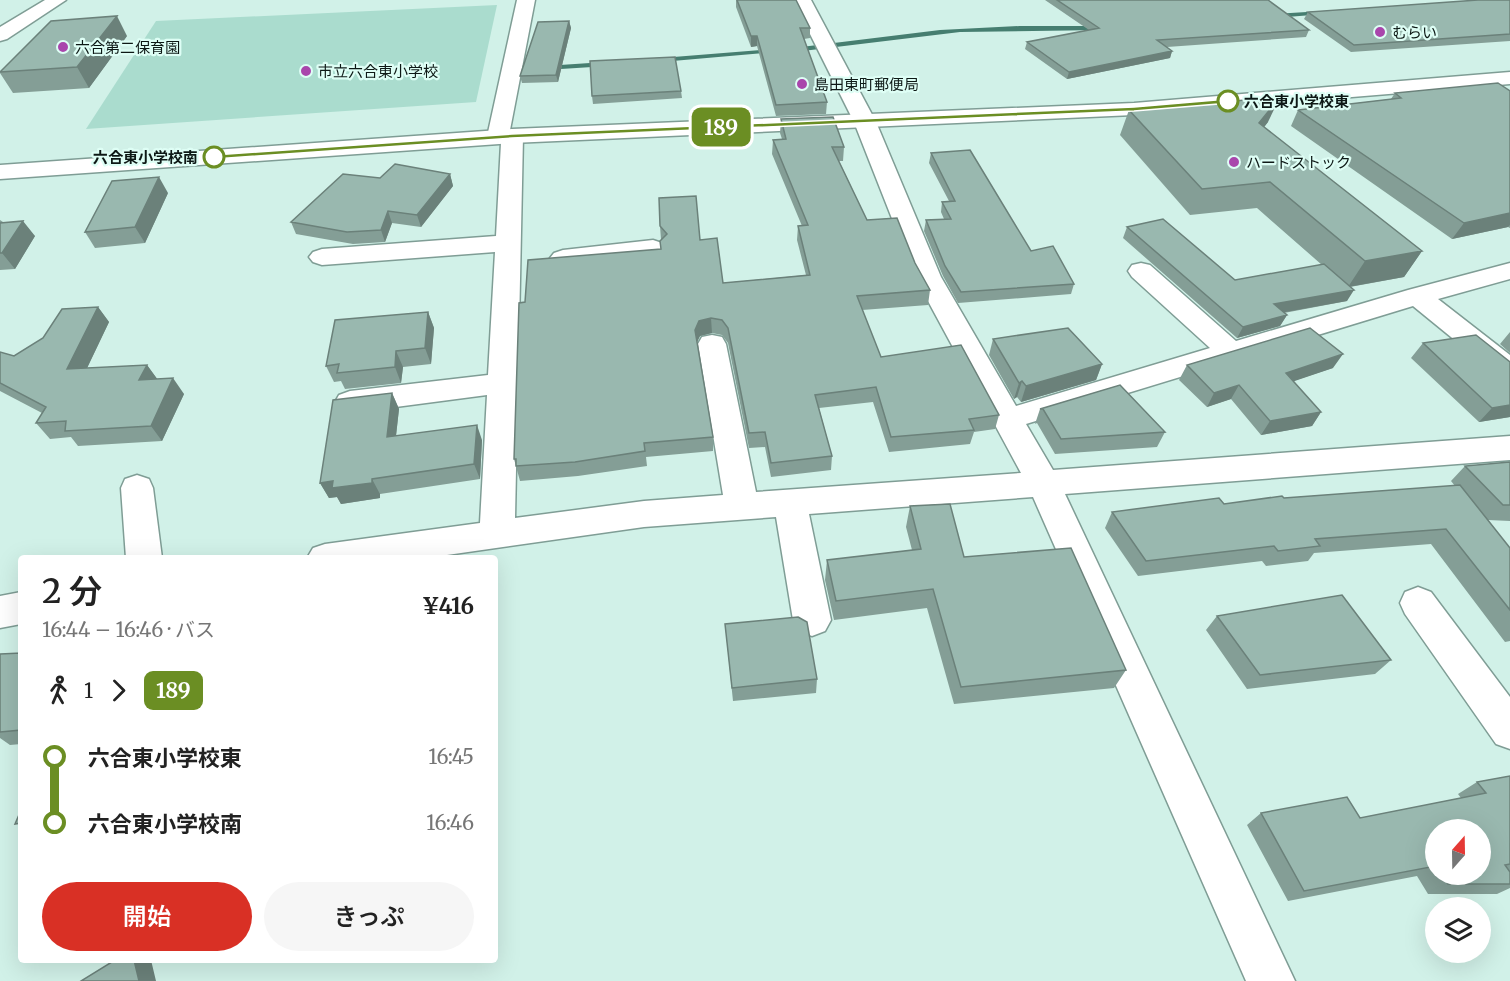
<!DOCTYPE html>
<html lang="ja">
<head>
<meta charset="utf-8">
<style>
  :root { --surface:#fff; --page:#f6f6f6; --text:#222; --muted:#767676; --accent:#d93025 }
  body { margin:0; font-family:Merriweather,"Noto Sans JP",serif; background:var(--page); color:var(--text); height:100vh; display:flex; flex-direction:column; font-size:22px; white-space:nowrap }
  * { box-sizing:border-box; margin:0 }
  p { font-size:20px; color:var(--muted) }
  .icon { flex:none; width:33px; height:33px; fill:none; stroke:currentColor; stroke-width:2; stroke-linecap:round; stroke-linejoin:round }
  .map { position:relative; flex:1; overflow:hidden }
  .side { position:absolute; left:18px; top:555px; width:480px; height:408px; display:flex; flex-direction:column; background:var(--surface); border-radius:6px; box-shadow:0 6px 24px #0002 }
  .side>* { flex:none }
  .badge { padding:0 12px; border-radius:9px; font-size:21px; line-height:39px }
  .needle { width:39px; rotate:20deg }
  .buttons { position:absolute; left:1425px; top:819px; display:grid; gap:12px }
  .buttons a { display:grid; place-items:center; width:66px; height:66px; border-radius:50%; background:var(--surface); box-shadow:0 6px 24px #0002; font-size:30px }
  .map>.badge { position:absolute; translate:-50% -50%; box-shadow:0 0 0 3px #fff }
  .legs { display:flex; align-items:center; gap:9px; height:66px; padding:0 24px; font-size:20px }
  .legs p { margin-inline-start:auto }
  .overview { display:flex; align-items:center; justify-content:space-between; height:102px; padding:0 24px }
  h1 { font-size:33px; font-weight:600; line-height:45px }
  .cta { display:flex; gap:12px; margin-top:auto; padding:12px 24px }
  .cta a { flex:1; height:69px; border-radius:36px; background:var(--accent); color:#fff; font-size:24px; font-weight:600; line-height:69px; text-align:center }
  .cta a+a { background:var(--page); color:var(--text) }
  ul { padding:0 24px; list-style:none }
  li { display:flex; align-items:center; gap:21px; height:66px; font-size:22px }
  li i { display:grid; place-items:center; width:9px; height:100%; margin:0 8px; background:currentColor }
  li i::after { content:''; width:15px; height:15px; margin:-8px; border:4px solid; border-radius:50%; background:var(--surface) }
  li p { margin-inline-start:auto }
  li:first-child i { background:linear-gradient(#0000 50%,currentColor 0) }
  li:last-child i { background:linear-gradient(currentColor 50%,#0000 0) }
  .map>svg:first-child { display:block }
  .green { fill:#aadcce }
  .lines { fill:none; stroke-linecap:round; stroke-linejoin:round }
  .stream { fill:#467e70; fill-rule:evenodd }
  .street-casing { stroke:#7f9d95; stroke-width:3 }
  .secondary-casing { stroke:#7f9d95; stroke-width:3 }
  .street { fill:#fff; fill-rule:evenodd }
  .secondary { fill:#fff; fill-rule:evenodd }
  .wall { fill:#849e96; fill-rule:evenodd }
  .shaded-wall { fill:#6b817a }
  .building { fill:#99b8af; stroke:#6b817a; stroke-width:1.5 }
  .line-1 { fill:#6b8e23; stroke:#fff; stroke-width:1.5 }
  .poi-dot { fill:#a946ac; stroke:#defef5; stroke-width:2 }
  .stop-1-dot { fill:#fff; stroke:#6b8e23; stroke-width:3 }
  .labels { text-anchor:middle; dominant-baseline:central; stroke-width:4.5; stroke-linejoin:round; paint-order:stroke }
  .far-poi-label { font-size:15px; fill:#0d1815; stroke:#defef5; text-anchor:start }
  .far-stop-label { font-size:15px; font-weight:bold; fill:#0d1815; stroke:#defef5; text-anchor:start }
</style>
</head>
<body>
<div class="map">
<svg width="1510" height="981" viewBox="0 0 1510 981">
  <rect width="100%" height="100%" fill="#d1f1e8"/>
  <path class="green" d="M 497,5 L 476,102 L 86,129 L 156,21 Z"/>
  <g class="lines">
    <path class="stream" d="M 1323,11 L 1326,13 L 1325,14 L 1274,18 L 1271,16 L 1274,14 Z
      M 1020,26 L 1101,26 L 1104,28 L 1101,30 L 960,32 L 811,50 L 793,52 L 790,50 L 793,48 L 940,30 Z
      M 773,49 L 775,50 L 775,52 L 661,62 L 657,60 L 661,58 Z
      M 605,62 L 608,62 L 608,66 L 545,70 L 541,68 L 545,66 Z"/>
    <defs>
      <path id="street" d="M 45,0 L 66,0 L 7,39 L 0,41 L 0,27 Z
        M 517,0 L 535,0 L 510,130 L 520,131 L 523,136 L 515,518 L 644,501 L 723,495 L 698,344 L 702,337 L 712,335 L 722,337 L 726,344 L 756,492 L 1021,473 L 915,277 L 854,122 L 793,0 L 811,0 L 876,122 L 941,277 L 1016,406 L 1210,348 L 1132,277 L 1128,271 L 1132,265 L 1141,263 L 1150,265 L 1236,341 L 1408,290 L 1510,263 L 1510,279 L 1438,299 L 1510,355 L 1510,380 L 1500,377 L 1413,306 L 1026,424 L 1053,470 L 1510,436 L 1510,460 L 1065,494 L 1295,981 L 1246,981 L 1033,497 L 809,514 L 831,620 L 825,631 L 812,636 L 799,631 L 793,620 L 776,517 L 644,527 L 426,558 L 307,558 L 313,548 L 325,544 L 480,523 L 487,395 L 350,413 L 339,409 L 335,402 L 339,395 L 350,391 L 488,375 L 495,252 L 322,265 L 313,262 L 309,257 L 313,252 L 322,249 L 496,236 L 501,143 L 490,142 L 487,137 Z
        M 653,240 L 662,243 L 666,248 L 662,253 L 563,266 L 554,263 L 550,258 L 554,253 L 563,250 Z
        M 137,475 L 149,479 L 153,488 L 162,558 L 126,558 L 121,488 L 125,479 Z
        M 1418,587 L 1431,592 L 1510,697 L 1510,749 L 1496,744 L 1405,614 L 1400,603 L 1405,592 Z
        M 21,592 L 21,624 L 0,628 L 0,596 Z"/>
      <path id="secondary" d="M 1510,72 L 1510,84 L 1134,115 L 512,143 L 0,179 L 0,165 L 512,129 L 1134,103 Z"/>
    </defs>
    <use href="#street" class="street-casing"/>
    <use href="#secondary" class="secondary-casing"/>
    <use href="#street" class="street"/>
    <use href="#secondary" class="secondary"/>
  </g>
  <path class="wall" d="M 736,0 L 796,0 L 810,28 L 810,38 L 804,39 L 827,102 L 826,114 L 776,116 L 757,46 L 751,47 L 736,7 Z
    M 1045,0 L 1268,0 L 1309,30 L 1306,37 L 1167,47 L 1172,51 L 1170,58 L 1067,79 L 1025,49 L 1027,42 L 1089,30 Z
    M 1510,0 L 1510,41 L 1351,52 L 1304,19 L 1308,12 Z
    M 569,21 L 571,28 L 558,82 L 522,83 L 520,76 Z
    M 127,36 L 89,88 L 13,93 L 0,73 L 0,71 Z
    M 681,91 L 682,98 L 593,104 L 592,96 Z
    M 1510,91 L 1510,228 L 1508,227 L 1452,239 L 1291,126 L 1298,110 L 1391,99 L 1395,93 Z
    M 1129,110 L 1268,122 L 1264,127 L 1422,251 L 1404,277 L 1350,287 L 1347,301 L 1284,313 L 1287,315 L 1280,326 L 1237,338 L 1123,238 L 1127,227 L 1235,280 L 1322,265 L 1257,208 L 1190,215 L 1120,135 Z
    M 781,119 L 844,147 L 843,161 L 839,161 L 867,220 L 915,263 L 930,290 L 928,305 L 862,310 L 881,357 L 999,415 L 995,429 L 974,432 L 970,444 L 889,452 L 873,402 L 819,408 L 832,456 L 831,470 L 771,477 L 765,447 L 749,448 L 728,343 L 722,335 L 712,333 L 700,336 L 697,342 L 713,437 L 713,451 L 646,457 L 647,466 L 578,476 L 520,481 L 514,459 L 525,302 L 661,249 L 661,240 L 660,226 L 700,240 L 723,283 L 806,275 L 797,240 L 798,226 L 802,226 L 772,154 L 773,140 L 782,139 L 780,133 Z
    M 931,153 L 1031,251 L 1074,284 L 1071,294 L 958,303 L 943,276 L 924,231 L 926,220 L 944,219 L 941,212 L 942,202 L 949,201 L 929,163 Z
    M 450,174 L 453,186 L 421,227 L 392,223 L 385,242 L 353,244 L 296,234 L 291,222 L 380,178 Z
    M 168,193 L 145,243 L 95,248 L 85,232 Z
    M 0,220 L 3,222 L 35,236 L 15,269 L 0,270 Z
    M 98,307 L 109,322 L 87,368 L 147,365 L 157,379 L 184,394 L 162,441 L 78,446 L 71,437 L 50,439 L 36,423 L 42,413 L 0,391 L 0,352 L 14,356 Z
    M 428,312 L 434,328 L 431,364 L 403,367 L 401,383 L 345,389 L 341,381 L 334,382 L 326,366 Z
    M 1510,332 L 1510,353 L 1500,344 Z
    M 993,339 L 1102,364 L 1096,380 L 1021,402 L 1017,397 L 1014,399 L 989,355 Z
    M 1423,343 L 1510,362 L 1510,417 L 1479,422 L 1411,358 Z
    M 1187,365 L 1333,368 L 1293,381 L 1321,412 L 1312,426 L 1261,435 L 1231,399 L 1207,407 L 1179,380 Z
    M 1120,385 L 1165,432 L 1157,447 L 1055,454 L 1037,423 L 1035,424 L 1040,409 Z
    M 392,393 L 399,409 L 396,436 L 482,440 L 480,479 L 380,494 L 380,498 L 341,504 L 337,497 L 329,498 L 320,483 Z
    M 1510,462 L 1510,521 L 1488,520 L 1510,548 L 1510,641 L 1505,642 L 1431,544 L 1314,553 L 1308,561 L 1266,566 L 1262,561 L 1138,576 L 1105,528 L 1112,512 L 1224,504 L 1284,498 L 1455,486 L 1451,481 L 1465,466 Z
    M 910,506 L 964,557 L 1126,670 L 1114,688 L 954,704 L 927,608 L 834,620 L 825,580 L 827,560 L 912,550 L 906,527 Z
    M 1217,616 L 1391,660 L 1375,674 L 1247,689 L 1206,630 Z
    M 725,624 L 817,679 L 816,693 L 733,701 Z
    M 21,653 L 21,744 L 10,745 L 0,738 L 0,654 Z
    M 1510,776 L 1510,888 L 1497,894 L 1428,894 L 1417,876 L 1288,901 L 1247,825 L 1261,813 L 1360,818 L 1461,798 L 1458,794 L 1477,782 ZM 1436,830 L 1480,874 L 1436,874 Z"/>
  <path class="shaded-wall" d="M 117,16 L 127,36 L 89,88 L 77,67 Z
    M 569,21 L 571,28 L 558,82 L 556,75 Z
    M 751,36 L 757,36 L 757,46 L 751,47 Z
    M 1172,51 L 1170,58 L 1067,79 L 1069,72 Z
    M 1280,97 L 1268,122 L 1248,148 L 1259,123 Z
    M 450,174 L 453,186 L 421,227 L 417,215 Z
    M 159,177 L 168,193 L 145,243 L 135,227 Z
    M 388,211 L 392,223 L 385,242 L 381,230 Z
    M 1510,213 L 1510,225 L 1508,227 L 1452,239 L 1464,223 Z
    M 23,221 L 35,236 L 15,269 L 2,253 Z
    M 1422,251 L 1404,277 L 1348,287 L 1365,261 Z
    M 1354,290 L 1347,301 L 1268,315 L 1274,304 Z
    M 98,307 L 109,322 L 79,385 L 67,369 Z
    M 428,312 L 434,328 L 431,364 L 425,348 Z
    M 1287,315 L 1280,326 L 1237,338 L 1243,327 Z
    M 711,318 L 712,333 L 700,336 L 696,344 L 695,330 L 699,321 Z
    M 396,351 L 403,367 L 401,383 L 395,367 Z
    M 1343,354 L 1333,368 L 1277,387 L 1286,373 Z
    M 1102,364 L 1096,380 L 1021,402 L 1026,386 Z
    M 147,365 L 158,380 L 139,380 Z
    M 173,378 L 184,394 L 162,441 L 151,426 Z
    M 1022,381 L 1017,397 L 1014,399 L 1019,383 Z
    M 1239,385 L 1231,399 L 1207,407 L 1214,393 Z
    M 392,393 L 399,409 L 394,453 L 387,437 Z
    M 1510,405 L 1510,417 L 1479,422 L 1492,408 Z
    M 1321,412 L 1312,426 L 1261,435 L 1270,421 Z
    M 477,425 L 482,440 L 480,479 L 474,464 Z
    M 372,479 L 380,494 L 380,498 L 341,504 L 337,497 L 329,498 L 320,483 L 333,481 Z
    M 134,960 L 151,960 L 156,981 L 139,981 Z"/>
  <path class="building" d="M 737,0 L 796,0 L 810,28 L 800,28 L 827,102 L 776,105 L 757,36 L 751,36 Z
    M 1057,0 L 1268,0 L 1309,30 L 1157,40 L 1172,51 L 1069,72 L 1027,42 L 1099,28 Z
    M 1478,0 L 1510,0 L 1510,34 L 1354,45 L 1308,12 Z
    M 117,16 L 77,67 L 0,72 L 51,21 Z
    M 569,21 L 556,75 L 520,76 L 538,22 Z
    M 675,57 L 681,91 L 592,96 L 590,61 Z
    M 1498,83 L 1510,91 L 1510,213 L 1464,223 L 1298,110 L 1401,98 L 1395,93 Z
    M 1280,97 L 1259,123 L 1422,251 L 1365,261 L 1270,182 L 1202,189 L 1129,110 Z
    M 833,117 L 844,147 L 832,147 L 867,220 L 897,218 L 915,263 L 930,290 L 857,296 L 881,357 L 961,345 L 999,415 L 969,419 L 974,430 L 891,437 L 876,387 L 815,395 L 832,456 L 771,463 L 765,432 L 749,433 L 728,328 L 722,320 L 711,318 L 699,321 L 695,330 L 713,437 L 644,443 L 645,451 L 575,462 L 516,466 L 516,459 L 514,459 L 519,303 L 525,302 L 528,260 L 661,249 L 660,241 L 667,234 L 660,226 L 659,198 L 696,196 L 700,240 L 717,238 L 723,283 L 810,275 L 798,226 L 808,225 L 773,140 L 786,139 L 781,119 Z
    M 970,150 L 1031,251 L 1053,246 L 1074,284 L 961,292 L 945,266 L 926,220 L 951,219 L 942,202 L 955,201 L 931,153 Z
    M 395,164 L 450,174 L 417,215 L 388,211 L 381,230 L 347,232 L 291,222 L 343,174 L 380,178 Z
    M 159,177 L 135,227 L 85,232 L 112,181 Z
    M 1163,219 L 1235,280 L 1324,264 L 1354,290 L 1274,304 L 1287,315 L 1243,327 L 1127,227 Z
    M 23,221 L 2,253 L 0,253 L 0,223 Z
    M 98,307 L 67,369 L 147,365 L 139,380 L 173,378 L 151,426 L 65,431 L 66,421 L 36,423 L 46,407 L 0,383 L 0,352 L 14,356 L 43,338 L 62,309 Z
    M 428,312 L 425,348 L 396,351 L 395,367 L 337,373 L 339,364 L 326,366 L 335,320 Z
    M 1068,328 L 1102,364 L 1026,386 L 1022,381 L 1019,383 L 993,339 Z
    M 1310,328 L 1343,354 L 1286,373 L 1321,412 L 1270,421 L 1239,385 L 1214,393 L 1187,365 Z
    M 1476,335 L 1510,362 L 1510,405 L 1492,408 L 1423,343 Z
    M 1120,385 L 1165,432 L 1061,439 L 1043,409 L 1040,409 Z
    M 392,393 L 387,437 L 477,425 L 474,464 L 372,479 L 372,483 L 332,488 L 333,481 L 320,483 L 333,400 Z
    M 1510,462 L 1510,505 L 1503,505 L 1465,466 Z
    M 1460,485 L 1510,548 L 1510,610 L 1446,529 L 1315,539 L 1320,546 L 1278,551 L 1274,546 L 1146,561 L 1112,512 L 1219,498 L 1224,504 L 1282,496 L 1284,498 Z
    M 950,504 L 964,557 L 1071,548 L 1126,670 L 961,687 L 933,589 L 836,601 L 827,560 L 921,549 L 910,506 Z
    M 1342,595 L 1391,660 L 1260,675 L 1217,616 Z
    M 798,617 L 807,622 L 817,679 L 732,688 L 725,624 Z
    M 21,653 L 21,730 L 0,732 L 0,654 Z
    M 1510,776 L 1510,864 L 1505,865 L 1510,872 L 1510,884 L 1448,884 L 1442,874 L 1480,874 L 1480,830 L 1436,830 L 1436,866 L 1304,891 L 1261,813 L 1347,797 L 1360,818 L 1486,793 L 1477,782 Z
    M 21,810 L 21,823 L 15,824 Z
    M 115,960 L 134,960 L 139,981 L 81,981 Z"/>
  <path class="line-1" d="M 1228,99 L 1230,103 L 1134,111 L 512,138 L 214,159 L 210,157 L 214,155 L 512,134 L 1134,107 Z"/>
  <g class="poi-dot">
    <circle cx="1380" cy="32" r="6"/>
    <circle cx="63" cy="47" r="6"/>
    <circle cx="306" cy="71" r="6"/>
    <circle cx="802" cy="84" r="6"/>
    <circle cx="1234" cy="162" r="6"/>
  </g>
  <g class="stop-1-dot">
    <circle cx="1228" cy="101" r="10"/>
    <circle cx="214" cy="157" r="10"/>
  </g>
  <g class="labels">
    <g class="far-poi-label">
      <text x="1392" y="32">むらい</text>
      <text x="75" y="47">六合第二保育園</text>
      <text x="318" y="71">市立六合東小学校</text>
      <text x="814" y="84">島田東町郵便局</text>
      <text x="1246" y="162">ハードストック</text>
    </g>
    <g class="far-stop-label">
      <text x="1244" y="101">六合東小学校東</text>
      <text x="198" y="157" text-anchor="end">六合東小学校南</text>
    </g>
  </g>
</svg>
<div class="buttons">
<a><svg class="needle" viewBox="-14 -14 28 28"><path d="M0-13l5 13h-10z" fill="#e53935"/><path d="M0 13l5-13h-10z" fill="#767676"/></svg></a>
<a><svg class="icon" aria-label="layers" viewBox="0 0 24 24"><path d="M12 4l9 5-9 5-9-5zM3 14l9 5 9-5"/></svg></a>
</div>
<b class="badge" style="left:721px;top:127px;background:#6b8e23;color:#fff">189</b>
<section class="side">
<div class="overview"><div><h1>2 分</h1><p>16:44 – 16:46 · バス</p></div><b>¥416</b></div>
<div class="legs"><svg class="icon" aria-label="walk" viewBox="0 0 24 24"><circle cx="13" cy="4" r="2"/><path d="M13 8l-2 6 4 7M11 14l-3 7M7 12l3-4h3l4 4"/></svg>1<svg class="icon" aria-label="forward" viewBox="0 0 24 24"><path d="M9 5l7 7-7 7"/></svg><b class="badge" style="background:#6b8e23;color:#fff">189</b></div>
<ul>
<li><i style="color:#6b8e23"></i><b>六合東小学校東</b><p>16:45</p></li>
<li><i style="color:#6b8e23"></i><b>六合東小学校南</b><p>16:46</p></li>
</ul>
<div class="cta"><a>開始</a><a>きっぷ</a></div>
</section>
</div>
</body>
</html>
